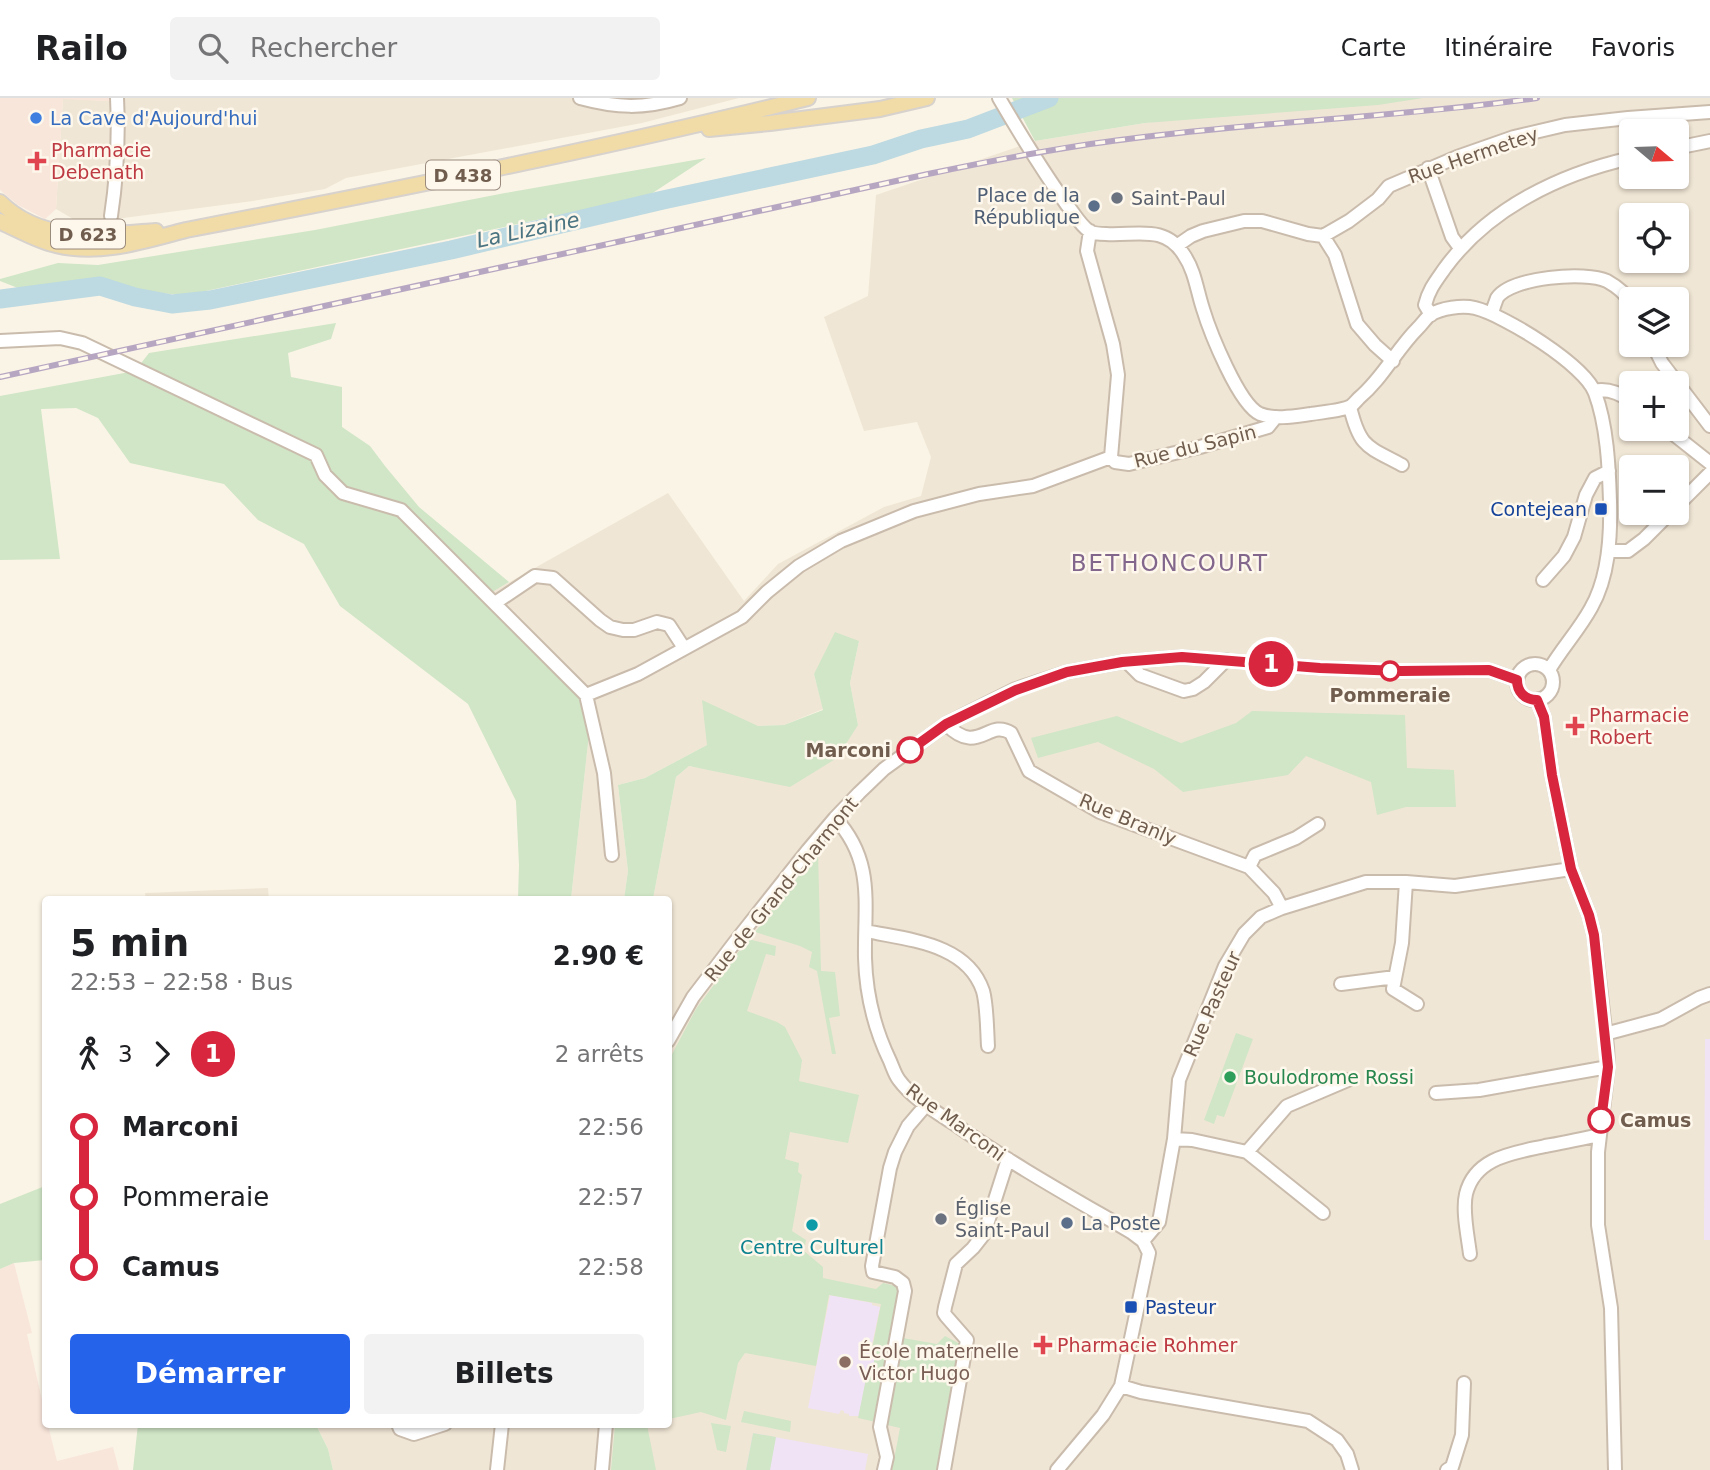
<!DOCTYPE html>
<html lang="fr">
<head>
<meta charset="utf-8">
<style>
  :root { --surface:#fff; --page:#f2f2f2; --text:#202124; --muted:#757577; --line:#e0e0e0; --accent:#2563eb }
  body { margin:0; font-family:"DejaVu Sans",sans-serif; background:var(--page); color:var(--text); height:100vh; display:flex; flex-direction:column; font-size:26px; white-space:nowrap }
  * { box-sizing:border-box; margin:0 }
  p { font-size:23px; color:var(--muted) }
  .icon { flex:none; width:38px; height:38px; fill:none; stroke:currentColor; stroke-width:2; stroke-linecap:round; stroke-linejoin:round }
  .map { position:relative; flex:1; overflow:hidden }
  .side { position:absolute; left:42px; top:798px; width:630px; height:532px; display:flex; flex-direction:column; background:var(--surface); border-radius:7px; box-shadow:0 2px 5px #0004 }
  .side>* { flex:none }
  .badge { padding:0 14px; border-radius:23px; font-size:24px; line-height:46px }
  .needle { width:46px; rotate:109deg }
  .tools { position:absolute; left:1619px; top:21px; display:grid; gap:14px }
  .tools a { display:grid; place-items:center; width:70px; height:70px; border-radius:7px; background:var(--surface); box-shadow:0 2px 5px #0004; font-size:35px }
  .map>.badge { position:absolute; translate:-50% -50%; box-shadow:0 0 0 4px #fff }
  .legs { display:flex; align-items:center; gap:10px; height:77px; padding:0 28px; font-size:23px }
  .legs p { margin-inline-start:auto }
  .headline { display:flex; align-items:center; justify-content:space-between; height:119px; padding:0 28px }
  h1 { font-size:38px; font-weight:700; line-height:52px }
  .cta { display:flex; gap:14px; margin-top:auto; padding:14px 28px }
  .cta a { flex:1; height:80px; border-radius:7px; background:var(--accent); color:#fff; font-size:28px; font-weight:700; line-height:80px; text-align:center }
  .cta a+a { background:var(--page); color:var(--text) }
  ul { padding:0 28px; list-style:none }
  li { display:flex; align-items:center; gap:24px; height:70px; font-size:26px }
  li i { display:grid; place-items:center; width:10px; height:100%; margin:0 9px; background:currentColor }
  li i::after { content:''; width:18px; height:18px; margin:-9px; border:5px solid; border-radius:50%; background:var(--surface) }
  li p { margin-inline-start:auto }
  li:first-child i { background:linear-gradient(#0000 50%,currentColor 0) }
  li:last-child i { background:linear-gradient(currentColor 50%,#0000 0) }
  header { display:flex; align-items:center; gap:42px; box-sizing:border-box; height:98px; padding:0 35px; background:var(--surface); border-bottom:2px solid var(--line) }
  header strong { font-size:33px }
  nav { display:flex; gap:38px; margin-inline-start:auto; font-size:24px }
  .search { width:490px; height:63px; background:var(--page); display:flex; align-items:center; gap:18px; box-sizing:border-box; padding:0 24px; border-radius:7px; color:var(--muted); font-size:26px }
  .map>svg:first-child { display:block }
  .residential { fill:#f0e6d5; fill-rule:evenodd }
  .commercial { fill:#f9e6db }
  .education { fill:#f0e3f6 }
  .green { fill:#d0e6c6 }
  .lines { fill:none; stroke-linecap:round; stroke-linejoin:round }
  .river { stroke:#bdd9e1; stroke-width:19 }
  .minor-casing { stroke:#cabcad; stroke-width:16 }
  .major-casing { stroke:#d7d2cd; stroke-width:18 }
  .minor { stroke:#fff; stroke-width:12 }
  .major { stroke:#f1dba6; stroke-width:14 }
  .rail-casing { stroke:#b7a6c2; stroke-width:6 }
  .rail { stroke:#fdf7ec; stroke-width:3.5; stroke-dasharray:10; stroke-linecap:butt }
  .line-1-casing { stroke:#fff; stroke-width:16 }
  .line-1 { stroke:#d7263d; stroke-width:10 }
  .shop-dot { fill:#3f7fe0; stroke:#fdf7ec; stroke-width:2.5 }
  .health-dot { fill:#e0444e; stroke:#fdf7ec; stroke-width:2.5 }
  .worship-dot { fill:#6b7280; stroke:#fdf7ec; stroke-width:2.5 }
  .service-dot { fill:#5c6f8a; stroke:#fdf7ec; stroke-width:2.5 }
  .transit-dot { fill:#1a4fb4; stroke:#fdf7ec; stroke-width:2.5 }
  .stop-1-dot { fill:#fff; stroke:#d7263d; stroke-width:3.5 }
  .leisure-dot { fill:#2e9e5b; stroke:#fdf7ec; stroke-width:2.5 }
  .culture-dot { fill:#0f9aa8; stroke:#fdf7ec; stroke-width:2.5 }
  .education-dot { fill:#8d6e63; stroke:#fdf7ec; stroke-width:2.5 }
  .labels { text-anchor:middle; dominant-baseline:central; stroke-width:5; stroke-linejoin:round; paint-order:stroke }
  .shield { fill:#fdf7ec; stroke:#9a8b7d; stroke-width:2 }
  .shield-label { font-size:18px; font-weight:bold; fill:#705d4e }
  .shop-label { font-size:19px; fill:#366cbe; stroke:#fdf7ec; text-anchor:start }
  .health-label { font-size:19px; fill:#be3a42; stroke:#fdf7ec; text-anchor:start }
  .street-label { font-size:19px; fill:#705d4e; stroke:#fdf7ec }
  .service-label { font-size:19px; fill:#4e5e75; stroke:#fdf7ec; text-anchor:end }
  .worship-label { font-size:19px; fill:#5b616d; stroke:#fdf7ec; text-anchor:start }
  .transit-label { font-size:19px; fill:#164399; stroke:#fdf7ec; text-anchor:end }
  .stop-label { font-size:19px; font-weight:bold; fill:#705d4e; stroke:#fdf7ec }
  .leisure-label { font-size:19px; fill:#27864d; stroke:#fdf7ec; text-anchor:start }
  .culture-label { font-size:19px; fill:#0d838f; stroke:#fdf7ec }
  .education-label { font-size:19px; fill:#785e54; stroke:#fdf7ec; text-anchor:start }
  .water-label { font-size:21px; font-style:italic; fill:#4a7481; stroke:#fdf7ec }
  .quarter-label { font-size:23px; letter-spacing:2px; fill:#82668c; stroke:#fdf7ec }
</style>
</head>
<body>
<header>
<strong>Railo</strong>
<div class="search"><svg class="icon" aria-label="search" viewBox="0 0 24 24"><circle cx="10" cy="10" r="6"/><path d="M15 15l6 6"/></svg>Rechercher</div>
<nav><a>Carte</a><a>Itinéraire</a><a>Favoris</a></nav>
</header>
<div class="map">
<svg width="1710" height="1372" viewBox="0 0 1710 1372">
  <rect width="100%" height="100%" fill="#faf4e6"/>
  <path class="residential" d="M 63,0 L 124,4 L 124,0 L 739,0 L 642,25 L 346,80 L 325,91 L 253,103 L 116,121 L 73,121 L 56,111 Z
    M 1353,0 L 1710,0 L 1710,1372 L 333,1372 L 328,1351 L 316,1327 L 668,1326 L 668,802 L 653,801 L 676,679 L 689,668 L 714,672 L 858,627 L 850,585 L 859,543 L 814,576 L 823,611 L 784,627 L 758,628 L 707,647 L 645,680 L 618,687 L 628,773 L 624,801 L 571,801 L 589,636 L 483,499 L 668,395 L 744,503 L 778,466 L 884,409 L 921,398 L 931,359 L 917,324 L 864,333 L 824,219 L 868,198 L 876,97 L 1035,43 L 1145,25 ZM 1631,33 L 1676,33 L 1676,79 L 1631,79 ZM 1631,117 L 1676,117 L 1676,163 L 1631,163 ZM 1631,201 L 1676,201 L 1676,247 L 1631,247 ZM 1631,285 L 1676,285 L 1676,331 L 1631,331 ZM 1631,369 L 1676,369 L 1676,415 L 1631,415 Z
    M 268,790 L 269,801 L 146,801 L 145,795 Z"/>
  <path class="commercial" d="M 0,0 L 124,0 L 124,4 L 63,1 L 56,111 L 45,121 L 18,107 L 0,92 Z
    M 14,1165 L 32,1235 L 27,1236 L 45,1315 L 46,1326 L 48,1327 L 57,1363 L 113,1349 L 119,1372 L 0,1372 L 0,1171 Z"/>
  <path class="education" d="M 1705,941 L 1710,941 L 1710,1142 L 1704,1142 Z
    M 830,1197 L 872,1205 L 872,1207 L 880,1209 L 870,1256 L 875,1257 L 873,1272 L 868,1271 L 859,1318 L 849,1318 L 849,1316 L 844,1315 L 844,1313 L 841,1312 L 839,1316 L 808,1310 Z
    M 753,1335 L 868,1356 L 865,1372 L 746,1372 Z"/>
  <path class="green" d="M 1012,0 L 1423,0 L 1378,7 L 1145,25 L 1035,43 Z
    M 706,60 L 648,98 L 187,197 L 155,195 L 111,183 L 84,181 L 23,192 L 0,183 L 0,181 L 58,165 L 98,167 L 315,132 L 505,95 Z
    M 336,225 L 331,241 L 288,255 L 291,279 L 342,289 L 342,329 L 370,348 L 385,368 L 419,409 L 509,484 L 484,499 L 577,592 L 589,636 L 571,801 L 518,801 L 519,767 L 516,703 L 468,606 L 340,508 L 304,446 L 258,422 L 224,386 L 130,365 L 98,320 L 76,310 L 41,311 L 60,461 L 0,462 L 0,298 L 135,273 L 149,255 Z
    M 835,534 L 859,543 L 850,585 L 858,627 L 837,660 L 790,689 L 689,668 L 676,679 L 653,801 L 624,801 L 628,773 L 618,687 L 645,680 L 707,647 L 702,602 L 758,628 L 784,627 L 823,612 L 814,576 Z
    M 1252,613 L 1405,617 L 1407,670 L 1454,672 L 1456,709 L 1406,709 L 1377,717 L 1371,684 L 1306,658 L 1288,677 L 1183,694 L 1154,671 L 1098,644 L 1038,660 L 1031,640 L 1117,618 L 1181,645 L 1236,625 Z
    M 818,753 L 821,873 L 835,874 L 840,918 L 829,920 L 836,956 L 832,956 L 817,873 L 809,869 L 812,854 L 800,848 L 755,834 Z
    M 748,841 L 776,848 L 775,858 L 766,856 L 747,913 L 777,924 L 785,929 L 802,962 L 799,983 L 859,997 L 848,1045 L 790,1034 L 785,1061 L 799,1065 L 798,1074 L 802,1077 L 792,1133 L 806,1142 L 804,1153 L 823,1169 L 823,1180 L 876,1191 L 883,1185 L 896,1188 L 900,1195 L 876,1324 L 858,1320 L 868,1271 L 873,1271 L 875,1257 L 871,1256 L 881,1206 L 829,1197 L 816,1268 L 745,1255 L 738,1265 L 726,1322 L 701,1314 L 669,1321 L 669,962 L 696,911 Z
    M 1236,935 L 1253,941 L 1224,1019 L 1217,1017 L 1214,1026 L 1204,1022 Z
    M 45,1088 L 45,1162 L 14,1165 L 0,1171 L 0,1106 Z
    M 945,1238 L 962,1247 L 937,1372 L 892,1372 L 900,1330 L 887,1327 L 903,1240 L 937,1246 Z
    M 744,1313 L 791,1323 L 790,1334 L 741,1324 Z
    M 711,1325 L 731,1328 L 726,1354 L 717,1352 Z
    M 138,1326 L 316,1327 L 328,1351 L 333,1372 L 133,1372 Z
    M 615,1327 L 647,1327 L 656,1372 L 611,1372 Z
    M 753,1335 L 776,1339 L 770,1372 L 746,1372 Z"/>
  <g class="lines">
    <path class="river" d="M 0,201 L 100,188 L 135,199 L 172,206 L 210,202 L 451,152 L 663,102 L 873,57 L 921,41 L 968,31 L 1049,0"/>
    <defs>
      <path id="minor" d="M 580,0 C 617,10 643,11 680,0
        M 999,0 C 1020,36 1042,72 1067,107 C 1074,115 1080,127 1089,133 C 1094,136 1101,136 1106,136 C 1136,138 1165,126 1184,157 C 1195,173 1197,193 1203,211 C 1210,234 1239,307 1260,316 C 1275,322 1296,318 1311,316 C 1322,314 1342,313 1351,308 C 1354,306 1356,303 1359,300 C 1383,280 1396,252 1418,230 C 1422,226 1426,220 1430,217 C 1441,210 1462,207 1475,210 C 1504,217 1585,267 1595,295 C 1607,327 1609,369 1610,403 C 1611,438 1609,479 1591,510 C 1579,532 1562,550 1549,572
        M 1676,50 L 1710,43
        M 1428,70 L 1452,139 L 1460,150
        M 111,118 C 117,78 119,40 117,0
        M 1090,133 L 1087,153 L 1113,246 L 1118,277 L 1111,359
        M 1323,138 L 1335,157 L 1357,226 L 1375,247 L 1393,263
        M 1178,147 L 1191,138 L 1203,133 L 1244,123 L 1262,123 L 1308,136 L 1323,138 L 1349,123 L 1378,101 L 1389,88 L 1457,59 L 1514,39 L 1565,27 L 1628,20 L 1710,14
        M 1492,216 C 1493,211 1495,205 1497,200 C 1511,179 1586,173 1607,183 C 1616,188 1626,196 1631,205
        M 1431,217 L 1425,207 C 1429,191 1436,183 1445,170 C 1489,110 1560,76 1631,60
        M 0,243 L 60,240 L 82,245 L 316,357 L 325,377 L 343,395 L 401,412 L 586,597 L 604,675 L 612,757
        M 1653,247 L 1662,265 L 1710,328
        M 1594,293 C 1607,290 1621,296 1631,303
        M 1350,309 C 1360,350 1367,348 1402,367
        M 1667,331 L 1710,365
        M 1111,359 L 1115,364 L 1129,366 L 1200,349 L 1268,329 L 1276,319
        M 1676,409 L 1710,375
        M 1608,453 L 1628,453 L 1644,441 L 1670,415
        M 1543,482 L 1564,458 L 1574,439 L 1586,397 L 1595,380 L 1609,373
        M 495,505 L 535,478 L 553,480 L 600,522 L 610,529 L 623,532 L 634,532 L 657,524 L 669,527 L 684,550
        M 1127,564 L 1140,577 L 1184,593 L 1193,591 L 1204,584 L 1226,562
        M1517 584a18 18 0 1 1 36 0a18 18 0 1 1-36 0Z
        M 586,597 L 638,576 L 742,519 L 767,494 L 799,468 L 841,443 L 914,413 L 979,396 L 1033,388 L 1111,359
        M 1537,602 L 1544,619 L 1552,677 L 1571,771 L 1589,817 L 1594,837 L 1607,949 L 1608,969 L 1598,1054 L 1598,1127 L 1611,1210 L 1615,1372
        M 946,626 C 978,659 988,620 1011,635 L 1029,673 L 1100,714 L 1249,769 L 1274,795 L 1282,810
        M 835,720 C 875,763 864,806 865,860 C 866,895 875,932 890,963 C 893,970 895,977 899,982 C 913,1001 935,1013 953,1025 C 1010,1065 1071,1099 1131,1134 L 1143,1143 L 1149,1155 L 1121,1288 L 1103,1317 L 1057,1372
        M 1249,769 L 1255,757 L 1296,740 L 1318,726
        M 1406,784 L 1402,845 L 1393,891 L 1417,906
        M 866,833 C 908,842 967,845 983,893 C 987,907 987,932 988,948
        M 1341,886 L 1395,879
        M 1605,936 L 1661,921 L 1699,900 L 1710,896
        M 668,943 L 693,899 L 735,844 L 808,752 L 835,720 L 859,695 L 884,671 L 946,626 L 1016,591 L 1067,574 L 1122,564 L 1182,559 L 1320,570 L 1401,573 L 1489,572 L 1517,582
        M 1436,995 L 1479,992 L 1608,969
        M 1174,1041 L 1192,1042 L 1247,1054 L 1323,1115
        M 1247,1054 L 1287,1008 L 1348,982
        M 1143,1143 L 1159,1124 L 1174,1041 L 1179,982 L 1225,868 L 1244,836 L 1261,819 L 1282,810 L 1366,784 L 1406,784 L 1455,788 L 1571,771
        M 1470,1156 C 1468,1139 1462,1113 1466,1096 C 1475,1059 1514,1055 1545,1048 C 1563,1045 1581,1041 1599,1037
        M 1121,1288 L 1141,1294 L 1308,1323 L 1337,1342 L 1347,1356 L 1352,1372
        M 398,1326 L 400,1331 L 414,1336 L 445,1326
        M 497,1372 L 502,1326
        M 602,1372 L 606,1326
        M 884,1372 L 887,1359 L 880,1329 L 905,1193 L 903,1185 L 895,1179 L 873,1174 L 872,1168 L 890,1070 L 895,1054 L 908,1028 L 926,1007
        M 944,1372 L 967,1242 L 946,1218 L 944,1215 L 945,1209 L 956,1166 L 973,1150 L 984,1136 L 1008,1061
        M 1447,1372 L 1452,1369 L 1462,1337 L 1464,1285"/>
      <path id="major" d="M 709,31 L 770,25 L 880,11 L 927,0
        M 0,104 C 42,146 102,137 156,133
        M 0,123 L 5,126 C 21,133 38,143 56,147 C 99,158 144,143 186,132 C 394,92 602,51 808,0"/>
    </defs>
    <use href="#minor" class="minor-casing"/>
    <use href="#major" class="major-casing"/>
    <use href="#minor" class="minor"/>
    <use href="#major" class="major"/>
    <defs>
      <path id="rail" d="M 0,279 L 928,76 C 995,62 1061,49 1128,41 C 1264,23 1402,19 1537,0"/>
    </defs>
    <use href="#rail" class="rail-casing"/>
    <use href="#rail" class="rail"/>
  </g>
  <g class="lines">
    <defs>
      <path id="line-1" d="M 910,652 L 946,626 L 1016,592 L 1067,574 L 1122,564 L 1182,559 L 1320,570 L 1401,573 L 1489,572 L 1517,582 C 1517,594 1525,602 1537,602 L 1544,619 L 1552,677 L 1571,771 L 1589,817 L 1594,837 L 1608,969 L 1601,1022"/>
    </defs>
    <use href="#line-1" class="line-1-casing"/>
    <use href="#line-1" class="line-1"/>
  </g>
  <circle class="shop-dot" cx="36" cy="20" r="7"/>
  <g class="health-dot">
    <path d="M33.5 52.5h7v7h7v7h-7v7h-7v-7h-7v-7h7z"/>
    <path d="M1571.5 617.5h7v7h7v7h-7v7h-7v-7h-7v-7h7z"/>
    <path d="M1039.5 1236.5h7v7h7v7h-7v7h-7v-7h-7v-7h7z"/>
  </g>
  <g class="worship-dot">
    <circle cx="1117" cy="100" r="7"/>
    <circle cx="941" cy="1121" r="7"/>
  </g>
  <g class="service-dot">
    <circle cx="1094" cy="108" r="7"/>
    <circle cx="1067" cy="1125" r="7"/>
  </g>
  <g class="transit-dot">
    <rect x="1594" y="404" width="14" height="14" rx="3.5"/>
    <rect x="1124" y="1202" width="14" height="14" rx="3.5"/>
  </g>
  <g class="stop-1-dot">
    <circle cx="1390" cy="573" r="9"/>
    <circle cx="910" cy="652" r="12"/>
    <circle cx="1601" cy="1022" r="12"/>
  </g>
  <circle class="leisure-dot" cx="1230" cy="979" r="7"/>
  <circle class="culture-dot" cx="812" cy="1127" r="7"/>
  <circle class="education-dot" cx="845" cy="1264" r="7"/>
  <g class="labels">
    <g class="shield">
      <rect x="426" y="62.5" width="74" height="29" rx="5"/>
      <rect x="51" y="121.5" width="74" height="29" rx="5"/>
    </g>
    <g class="shield-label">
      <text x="463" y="77">D 438</text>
      <text x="88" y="136">D 623</text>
    </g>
    <g class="shop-label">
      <text x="50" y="20">La Cave d'Aujourd'hui</text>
    </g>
    <g class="health-label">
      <text x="51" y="52">Pharmacie<tspan x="51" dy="22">Debenath</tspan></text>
      <text x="1589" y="617">Pharmacie<tspan x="1589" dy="22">Robert</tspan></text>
      <text x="1057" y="1247">Pharmacie Rohmer</text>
    </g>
    <g class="street-label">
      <text transform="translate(1473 57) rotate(-19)">Rue Hermetey</text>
      <text transform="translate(1195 348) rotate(-14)">Rue du Sapin</text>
      <text transform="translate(1128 721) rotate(23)">Rue Branly</text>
      <text transform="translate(781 791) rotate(-51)">Rue de Grand-Charmont</text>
      <text transform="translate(1212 906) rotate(-66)">Rue Pasteur</text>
      <text transform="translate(956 1024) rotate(36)">Rue Marconi</text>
    </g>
    <g class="service-label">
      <text x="1080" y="97">Place de la<tspan x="1080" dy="22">République</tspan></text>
      <text x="1081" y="1125" text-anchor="start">La Poste</text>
    </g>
    <g class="worship-label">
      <text x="1131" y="100">Saint-Paul</text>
      <text x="955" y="1110">Église<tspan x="955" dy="22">Saint-Paul</tspan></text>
    </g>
    <g class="transit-label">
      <text x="1587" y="411">Contejean</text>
      <text x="1145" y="1209" text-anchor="start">Pasteur</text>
    </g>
    <g class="stop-label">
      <text x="1390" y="597">Pommeraie</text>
      <text x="891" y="652" text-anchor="end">Marconi</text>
      <text x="1620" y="1022" text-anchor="start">Camus</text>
    </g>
    <g class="leisure-label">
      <text x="1244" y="979">Boulodrome Rossi</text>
    </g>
    <g class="culture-label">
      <text x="812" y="1149">Centre Culturel</text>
    </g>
    <g class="education-label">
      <text x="859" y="1253">École maternelle<tspan x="859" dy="22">Victor Hugo</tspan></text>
    </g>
    <g class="water-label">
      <text transform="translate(528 132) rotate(-12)">La Lizaine</text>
    </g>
    <g class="quarter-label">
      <text x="1170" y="465">BETHONCOURT</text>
    </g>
  </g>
</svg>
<div class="tools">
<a><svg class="needle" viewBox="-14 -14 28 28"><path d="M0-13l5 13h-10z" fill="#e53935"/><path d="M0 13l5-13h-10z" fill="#757577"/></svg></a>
<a><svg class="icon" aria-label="locate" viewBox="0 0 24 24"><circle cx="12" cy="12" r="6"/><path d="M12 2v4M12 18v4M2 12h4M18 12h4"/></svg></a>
<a><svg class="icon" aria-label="layers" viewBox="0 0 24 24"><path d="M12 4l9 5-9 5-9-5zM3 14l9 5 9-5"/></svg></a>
<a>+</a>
<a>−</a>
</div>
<b class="badge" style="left:1271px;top:566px;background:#d7263d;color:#fff">1</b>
<section class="side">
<div class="headline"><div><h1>5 min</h1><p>22:53 – 22:58 · Bus</p></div><b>2.90 €</b></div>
<div class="legs"><svg class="icon" aria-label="walk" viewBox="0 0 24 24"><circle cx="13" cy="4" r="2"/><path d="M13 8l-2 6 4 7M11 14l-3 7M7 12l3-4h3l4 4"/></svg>3<svg class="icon" aria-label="forward" viewBox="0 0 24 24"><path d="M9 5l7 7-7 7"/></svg><b class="badge" style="background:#d7263d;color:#fff">1</b><p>2 arrêts</p></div>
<ul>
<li><i style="color:#d7263d"></i><b>Marconi</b><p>22:56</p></li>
<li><i style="color:#d7263d"></i><span>Pommeraie</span><p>22:57</p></li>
<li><i style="color:#d7263d"></i><b>Camus</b><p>22:58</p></li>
</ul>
<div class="cta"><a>Démarrer</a><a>Billets</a></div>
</section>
</div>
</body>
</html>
